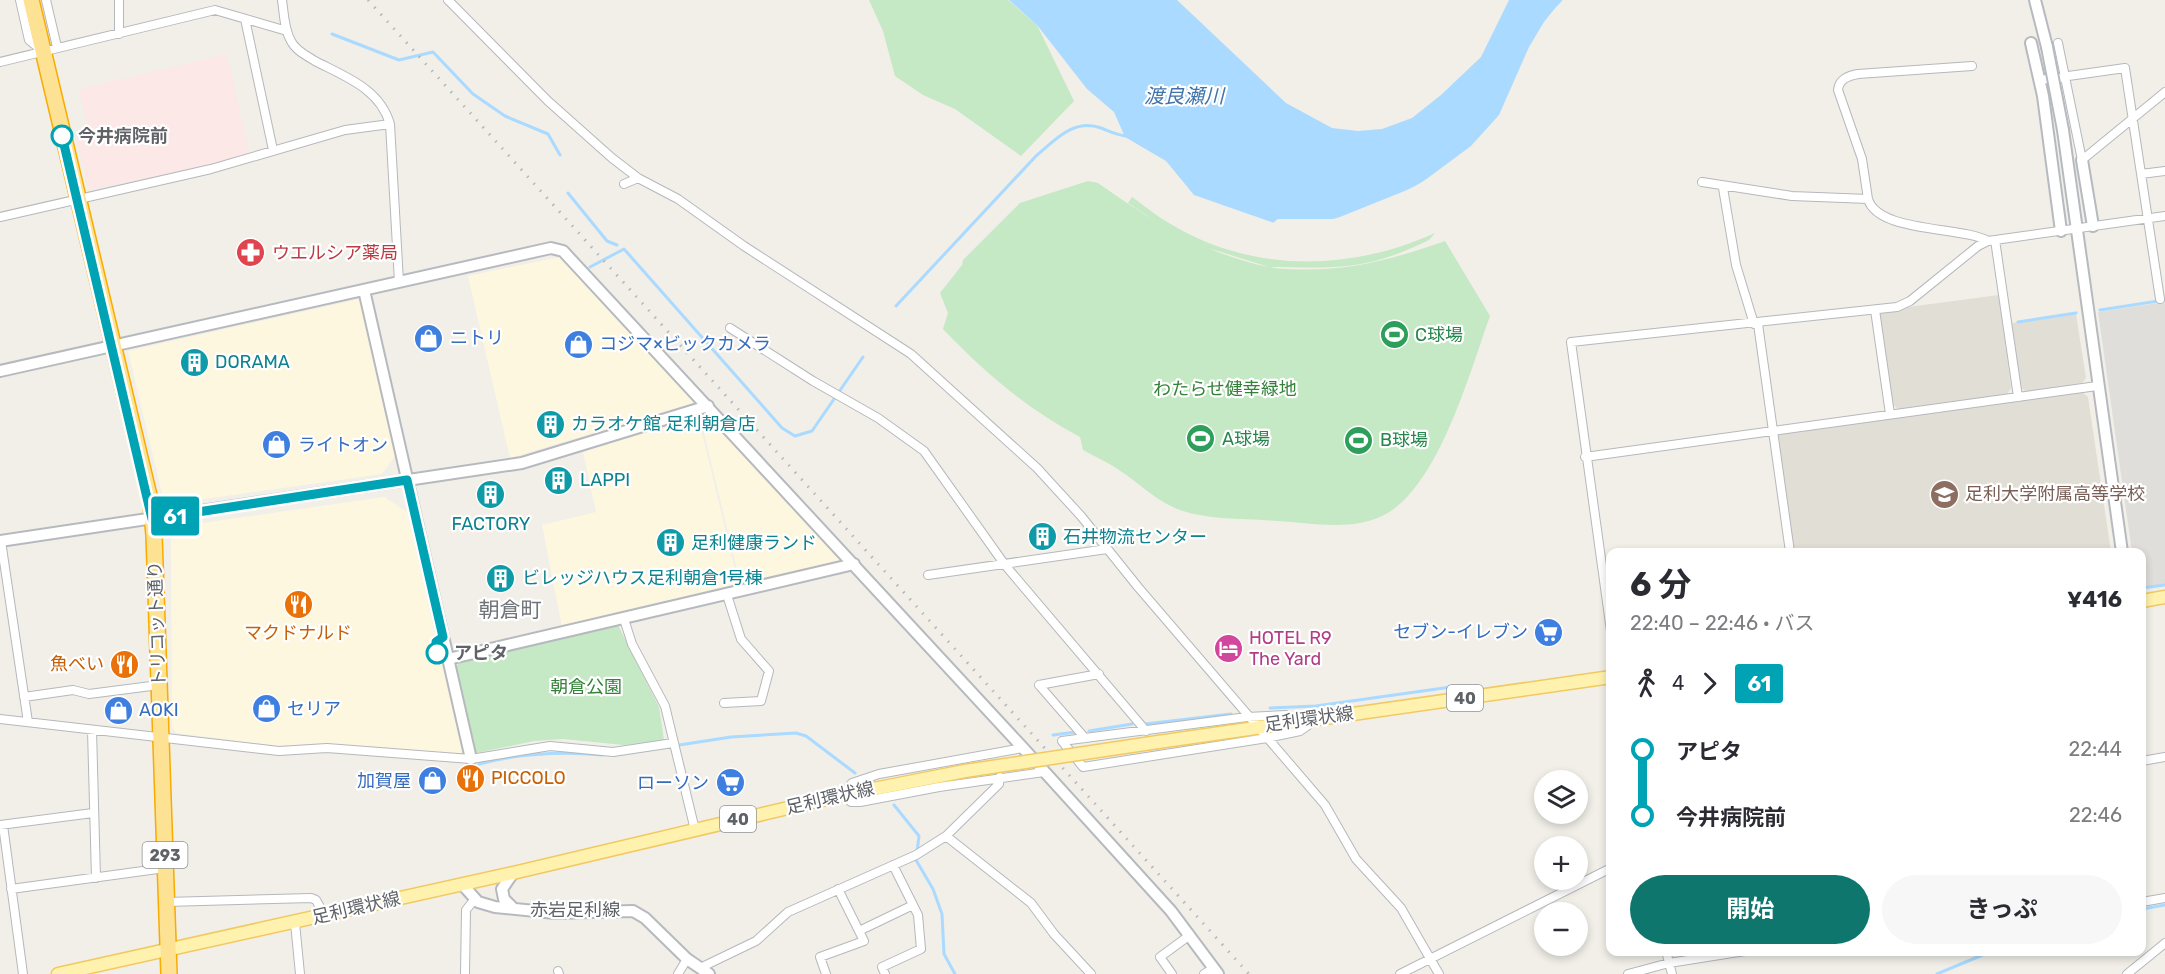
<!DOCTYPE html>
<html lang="ja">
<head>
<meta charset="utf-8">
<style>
  :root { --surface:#fff; --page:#f7f7f7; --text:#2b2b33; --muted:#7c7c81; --accent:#0f766e }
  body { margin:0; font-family:Rubik,"Noto Sans JP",sans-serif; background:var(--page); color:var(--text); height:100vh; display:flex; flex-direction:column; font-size:22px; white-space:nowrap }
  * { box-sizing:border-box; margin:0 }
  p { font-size:20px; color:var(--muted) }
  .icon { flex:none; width:33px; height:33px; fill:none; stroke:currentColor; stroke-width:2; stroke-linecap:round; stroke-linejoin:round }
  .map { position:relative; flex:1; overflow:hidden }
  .details { position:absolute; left:1606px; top:548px; width:540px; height:408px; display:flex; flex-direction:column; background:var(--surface); border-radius:12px; box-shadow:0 3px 9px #0003 }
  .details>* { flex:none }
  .badge { padding:0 12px; border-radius:4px; font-size:21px; line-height:39px }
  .controls { position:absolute; left:1534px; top:770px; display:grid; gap:12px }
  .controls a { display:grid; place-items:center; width:54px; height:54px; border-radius:50%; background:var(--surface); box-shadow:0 3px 9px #0003; font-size:30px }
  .map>.badge { position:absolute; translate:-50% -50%; box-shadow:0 0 0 3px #fff }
  .legs { display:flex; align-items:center; gap:9px; height:66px; padding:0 24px; font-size:20px }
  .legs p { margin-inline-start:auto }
  .overview { display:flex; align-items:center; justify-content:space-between; height:102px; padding:0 24px }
  h1 { font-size:33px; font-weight:700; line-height:45px }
  .cta { display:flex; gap:12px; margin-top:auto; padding:12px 24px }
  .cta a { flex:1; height:69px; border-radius:36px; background:var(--accent); color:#fff; font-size:24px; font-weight:700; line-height:69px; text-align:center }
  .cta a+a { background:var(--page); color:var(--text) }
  ul { padding:0 24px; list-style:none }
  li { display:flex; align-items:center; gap:21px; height:66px; font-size:22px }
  li i { display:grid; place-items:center; width:9px; height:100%; margin:0 8px; background:currentColor }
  li i::after { content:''; width:15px; height:15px; margin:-8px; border:4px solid; border-radius:50%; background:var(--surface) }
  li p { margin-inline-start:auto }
  li:first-child i { background:linear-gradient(#0000 50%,currentColor 0) }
  li:last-child i { background:linear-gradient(currentColor 50%,#0000 0) }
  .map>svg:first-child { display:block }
  .commercial { fill:#fef7e0 }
  .industrial { fill:#e0deda }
  .education { fill:#e1ded6 }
  .medical { fill:#fce8e6 }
  .green { fill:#c5e8c5 }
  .water { fill:#aadaff }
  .pier { fill:#f1efe8 }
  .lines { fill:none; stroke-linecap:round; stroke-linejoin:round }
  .stream { stroke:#aadaff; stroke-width:3 }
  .street-casing { stroke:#b5b8bc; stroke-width:10 }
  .secondary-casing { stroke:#b6babf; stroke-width:14 }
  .primary-casing { stroke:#f2c960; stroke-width:15 }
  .highway-casing { stroke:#f9ab00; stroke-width:18 }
  .street { stroke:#fff; stroke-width:8 }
  .secondary { stroke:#fff; stroke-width:10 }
  .primary { stroke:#fff2af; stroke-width:12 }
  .highway { stroke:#fde293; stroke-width:15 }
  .rail { stroke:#b6b7b8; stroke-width:3; stroke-dasharray:1.5 8; stroke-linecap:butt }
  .secondary-bridge-casing { stroke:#b6babf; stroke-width:14; stroke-linecap:butt }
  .primary-bridge-casing { stroke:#f2c960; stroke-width:15; stroke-linecap:butt }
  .secondary-bridge { stroke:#fff; stroke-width:10 }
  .primary-bridge { stroke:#fff2af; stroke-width:12 }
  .line-1-casing { stroke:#fff; stroke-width:14 }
  .line-1 { stroke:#00a3b4; stroke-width:9 }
  .stop-1-dot { fill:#fff; stroke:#00a3b4; stroke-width:3 }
  .labels { text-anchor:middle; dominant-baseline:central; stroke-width:4.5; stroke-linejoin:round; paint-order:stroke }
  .shield { fill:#fff; stroke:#8f9295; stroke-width:1.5 }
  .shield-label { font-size:16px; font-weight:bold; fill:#5f6368 }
  .stop-label { font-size:18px; font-weight:bold; fill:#5f6368; stroke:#fff; text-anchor:start }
  .health-label { font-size:18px; fill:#be3a42; stroke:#fff; text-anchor:start }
  .leisure-label { font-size:18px; fill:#27864d; stroke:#fff; text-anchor:start }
  .shop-label { font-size:18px; fill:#366cbe; stroke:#fff; text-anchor:start }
  .culture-label { font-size:18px; fill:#0d838f; stroke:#fff; text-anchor:start }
  .park-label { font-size:18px; fill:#348238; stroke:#fff }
  .education-label { font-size:18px; fill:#785e54; stroke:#fff; text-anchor:start }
  .street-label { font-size:18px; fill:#5f6368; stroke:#fff }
  .food-label { font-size:18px; fill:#c56008; stroke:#fff }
  .hotel-label { font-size:18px; fill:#b23c85; stroke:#fff; text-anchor:start }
  .water-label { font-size:20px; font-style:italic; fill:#4174aa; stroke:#fff }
  .quarter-label { font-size:21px; fill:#70757a; stroke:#fff }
</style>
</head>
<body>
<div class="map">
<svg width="2165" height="974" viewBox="0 0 2165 974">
  <rect width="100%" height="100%" fill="#f1efe8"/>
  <path class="commercial" d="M 560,257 L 695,400 L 693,403 L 510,458 L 468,276 Z
    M 360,299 L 397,453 L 382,474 L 168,504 L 164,502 L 128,351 Z
    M 708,415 L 840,558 L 840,561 L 741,586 L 700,416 Z
    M 698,417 L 739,586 L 562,627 L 542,525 L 596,512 L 583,452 Z
    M 384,497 L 410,514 L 463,750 L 460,754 L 324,743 L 277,746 L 176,733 L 172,727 L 171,532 L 175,527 Z"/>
  <path class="industrial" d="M 2165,302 L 2165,584 L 2142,587 L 2142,552 L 2132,552 L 2098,312 Z"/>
  <path class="education" d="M 1999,295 L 2011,388 L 2007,394 L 1898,409 L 1893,404 L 1880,313 L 1908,307 Z
    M 2076,314 L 2086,378 L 2082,383 L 2027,392 L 2021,388 L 2012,323 Z
    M 2082,392 L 2088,397 L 2111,552 L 1793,552 L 1777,435 Z"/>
  <path class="medical" d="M 227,54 L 249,153 L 188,170 L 89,190 L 75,136 L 89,133 L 79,89 Z"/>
  <path class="green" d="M 869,0 L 1008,0 L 1037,25 L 1074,101 L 1021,156 L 955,109 L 923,95 L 895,76 L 883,31 Z
    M 1088,181 L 1098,183 C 1152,221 1204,254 1269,267 L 1205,247 L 1166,228 L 1128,203 L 1132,197 C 1146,207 1159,218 1174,226 C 1254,273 1352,271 1435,233 L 1429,240 C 1366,271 1338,268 1271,267 L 1274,268 C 1338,274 1385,262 1445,241 L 1490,316 C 1470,371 1438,490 1382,516 C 1352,531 1310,523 1278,521 C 1245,518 1206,521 1175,508 C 1154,499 1138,482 1119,470 C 1108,462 1095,457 1083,450 L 1080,437 C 1027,409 984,372 943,329 L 948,313 L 940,293 L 962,265 L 963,260 L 1020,203 Z
    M 618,625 L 659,707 L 664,740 L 624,745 L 563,739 L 534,741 L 476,753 L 456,666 L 460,662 Z"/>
  <path class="water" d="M 1009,0 L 1177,0 L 1286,103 L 1332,128 L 1358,131 L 1382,129 L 1412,118 L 1441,95 L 1481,57 L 1509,0 L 1563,0 C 1531,30 1524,70 1504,107 C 1475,160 1394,203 1337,218 C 1319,223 1297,221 1278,219 L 1274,223 L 1194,195 L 1166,161 L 1125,137 L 1114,112 L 1087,89 L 1037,25 Z"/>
  <path class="pier" d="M 1563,0 L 1565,1 L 1546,23 L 1532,48 L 1501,117 L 1473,148 L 1419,189 L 1394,201 L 1335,222 L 1279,222 L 1273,226 L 1217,206 L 1273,223 L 1278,219 L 1335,219 L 1417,186 L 1471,146 L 1499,115 L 1529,47 L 1544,22 Z"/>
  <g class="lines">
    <path class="stream" d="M 332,34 L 399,60 L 433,52 L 473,94 L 505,116 L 548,134 L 560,155
      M 568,193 L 607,241 L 617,245
      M 590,267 L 624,249 L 782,428 L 795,436 L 812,431 L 863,357
      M 896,306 L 1036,156 C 1055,140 1074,118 1101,128 C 1109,131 1119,136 1128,136
      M 2100,310 L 2165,300
      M 2018,322 L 2076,313
      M 2142,588 L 2165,585
      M 1270,708 L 1316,706 L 1451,687
      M 1145,724 L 1231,714
      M 1089,731 L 1132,724
      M 1053,735 L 1076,732
      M 615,755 L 731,737 L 796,733 L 806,736 L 855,773
      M 479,764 C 521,753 560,751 602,755
      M 894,805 L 919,836 L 916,860 L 933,889 L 942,914 L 944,954 L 955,974
      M 2142,909 L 2165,905
      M 1937,974 L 1992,951"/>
    <defs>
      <path id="street" d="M 20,0 L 29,40 L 41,50
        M 46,0 L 57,47
        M 119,0 L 119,34
        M 282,0 C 284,13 284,29 291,41 C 295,50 307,56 315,61 C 346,77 380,89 390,124
        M 448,0 L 548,101 L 612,158 L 638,178 L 678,199 L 744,246 L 911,354 L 1037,468 L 1081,516 L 1138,587 L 1325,805 L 1356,859 L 1401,908 L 1439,974
        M 245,19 L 273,150
        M 2058,43 L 2082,160 L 2165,92
        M 0,62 L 215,10 L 287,31
        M 2040,80 L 2125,68 L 2160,299
        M 2141,174 L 2165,171
        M 1702,182 L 1792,196 L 1868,199 C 1878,233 1962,226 1988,241
        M 624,184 L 638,178
        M 1723,188 L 1736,265 L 1754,324
        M 1868,199 L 1862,159 L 1838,90 C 1839,79 1848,76 1858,74 L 1972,66
        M 0,217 L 211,169 L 345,130 L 390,124 L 399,282
        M 1995,240 L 2018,397
        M 1875,310 L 1890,414
        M 1758,324 L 1790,552
        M 730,328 L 813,381 L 878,418 L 924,451 L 1005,565 L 1146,731
        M 1585,457 L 2097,386
        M 1,541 L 28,722
        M 928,575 L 1107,549
        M 624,619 L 632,644 L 665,706 L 695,830
        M 1611,631 L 1571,342 L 1897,307 L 1910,301 L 1978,246 L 1988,241 L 2165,216
        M 1039,685 L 1085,738
        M 1039,685 L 1099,674
        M 24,697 L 73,690 L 89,694 L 159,685
        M 724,703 L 761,701 L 769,671 L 741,639 L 727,595
        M 0,719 L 279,751 L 327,748 L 471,759 L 550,746 L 613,752 L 673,743
        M 1297,720 L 1286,715 L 1247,717 L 1062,741 L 1083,767 L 1267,738 L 1300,731 L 1313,722
        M 92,730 L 96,878
        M 1023,748 L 879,774 L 852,783 L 843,795 L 851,802 L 860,802 L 939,787 L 1044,772
        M 2142,761 L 2165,757
        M 0,825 L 93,813
        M 3,825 L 23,974
        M 946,836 L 1031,903 L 1054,934 L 1091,974
        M 11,889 L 165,868
        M 166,902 L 311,898 L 316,900 L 325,916
        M 2142,902 L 2165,898
        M 295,923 L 300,974
        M 859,931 L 913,905
        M 1666,951 L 1672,974
        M 700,968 L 756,941 L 788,912 L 916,855 L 946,836 L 999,784 L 1000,777
        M 558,971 L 559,974
        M 465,974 L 466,910 L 474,900
        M 678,974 L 687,959
        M 826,974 L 820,957 L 864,941 L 838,889
        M 885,974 L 882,967 L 921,949 L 918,915 L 893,865
        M 1172,974 L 1160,957 L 1190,935
        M 1204,974 L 1214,968
        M 1400,974 L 1611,868
        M 1628,974 L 1669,963 L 1745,951
        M 2127,974 L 2165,943"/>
      <path id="secondary" d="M 2035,0 L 2047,47
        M 2031,43 L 2043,96 L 2061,231
        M 2063,130 L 2122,552
        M 2082,160 L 2093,226
        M 364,290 L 471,759
        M 0,371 L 551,248 L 563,251 L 1023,748 L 1171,911 L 1218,974
        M 0,541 L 522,463 L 708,406
        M 448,659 L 854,564
        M 513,873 L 502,889 L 504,899 L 513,908
        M 462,884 L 478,902 L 495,907 L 555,913 L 633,911 L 645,918 L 687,959 L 709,974"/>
      <path id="primary" d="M 2142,601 L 2165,597
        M 1158,742 L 1611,677
        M 58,974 L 513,873 L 843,795 L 965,771"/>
      <path id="highway" d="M 31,0 L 151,504 L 154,535 L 169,974"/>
    </defs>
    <use href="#street" class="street-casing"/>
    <use href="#secondary" class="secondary-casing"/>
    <use href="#primary" class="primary-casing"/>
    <use href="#highway" class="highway-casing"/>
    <use href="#street" class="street"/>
    <use href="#secondary" class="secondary"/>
    <use href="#primary" class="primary"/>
    <use href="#highway" class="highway"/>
    <path class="rail" d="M 368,0 L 1249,974"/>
    <defs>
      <path id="secondary-bridge" d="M 2047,47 L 2063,130"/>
      <path id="primary-bridge" d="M 965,771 L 1158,742"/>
    </defs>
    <use href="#secondary-bridge" class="secondary-bridge-casing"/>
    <use href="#primary-bridge" class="primary-bridge-casing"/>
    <use href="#secondary-bridge" class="secondary-bridge"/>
    <use href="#primary-bridge" class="primary-bridge"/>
  </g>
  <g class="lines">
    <defs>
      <path id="line-1" d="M 62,136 L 152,519 L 407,480 L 443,637 L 436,642 L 437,653"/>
    </defs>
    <use href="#line-1" class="line-1-casing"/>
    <use href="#line-1" class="line-1"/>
  </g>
  <defs>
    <symbol id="pharmacy-disc" viewBox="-11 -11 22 22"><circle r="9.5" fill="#e0444e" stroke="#fff"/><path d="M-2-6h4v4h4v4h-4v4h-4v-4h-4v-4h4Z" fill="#fff"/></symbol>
    <symbol id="stadium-disc" viewBox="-11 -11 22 22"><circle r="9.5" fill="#2e9e5b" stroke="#fff"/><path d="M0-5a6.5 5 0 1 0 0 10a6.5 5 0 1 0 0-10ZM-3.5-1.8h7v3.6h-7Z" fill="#fff"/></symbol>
    <symbol id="shop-disc" viewBox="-11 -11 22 22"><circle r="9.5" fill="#3f7fe0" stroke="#fff"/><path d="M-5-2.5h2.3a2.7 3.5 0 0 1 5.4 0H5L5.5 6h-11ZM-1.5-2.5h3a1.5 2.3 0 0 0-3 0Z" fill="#fff"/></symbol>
    <symbol id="building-disc" viewBox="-11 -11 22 22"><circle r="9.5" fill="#0f9aa8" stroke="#fff"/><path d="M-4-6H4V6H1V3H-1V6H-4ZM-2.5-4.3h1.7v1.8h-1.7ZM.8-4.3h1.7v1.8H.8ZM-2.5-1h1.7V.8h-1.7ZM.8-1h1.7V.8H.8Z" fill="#fff"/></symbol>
    <symbol id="school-disc" viewBox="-11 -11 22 22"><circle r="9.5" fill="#8d6e63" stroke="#fff"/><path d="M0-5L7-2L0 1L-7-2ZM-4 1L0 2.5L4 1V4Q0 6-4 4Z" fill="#fff"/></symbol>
    <symbol id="restaurant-disc" viewBox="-11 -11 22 22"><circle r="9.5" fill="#e8710a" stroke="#fff"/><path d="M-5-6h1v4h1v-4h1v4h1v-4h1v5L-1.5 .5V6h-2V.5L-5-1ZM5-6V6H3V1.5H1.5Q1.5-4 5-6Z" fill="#fff"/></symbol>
    <symbol id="supermarket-disc" viewBox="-11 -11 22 22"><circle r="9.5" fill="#3f7fe0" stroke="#fff"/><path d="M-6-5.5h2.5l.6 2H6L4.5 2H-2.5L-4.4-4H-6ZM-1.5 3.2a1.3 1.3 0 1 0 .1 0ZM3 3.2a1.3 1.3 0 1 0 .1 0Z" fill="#fff"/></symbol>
    <symbol id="hotel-disc" viewBox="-11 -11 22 22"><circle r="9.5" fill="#d1479c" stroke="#fff"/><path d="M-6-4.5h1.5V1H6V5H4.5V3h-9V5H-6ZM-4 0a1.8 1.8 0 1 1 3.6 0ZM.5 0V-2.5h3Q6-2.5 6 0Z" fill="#fff"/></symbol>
  </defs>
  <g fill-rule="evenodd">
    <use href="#pharmacy-disc" x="234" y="236" width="33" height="33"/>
    <use href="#stadium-disc" x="1378" y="318" width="33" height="33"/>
    <use href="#shop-disc" x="412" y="322" width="33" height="33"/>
    <use href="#shop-disc" x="562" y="328" width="33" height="33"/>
    <use href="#building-disc" x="178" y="346" width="33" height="33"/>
    <use href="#building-disc" x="534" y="408" width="33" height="33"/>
    <use href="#stadium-disc" x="1184" y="422" width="33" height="33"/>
    <use href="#stadium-disc" x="1342" y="424" width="33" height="33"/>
    <use href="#shop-disc" x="260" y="428" width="33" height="33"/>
    <use href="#building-disc" x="542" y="464" width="33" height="33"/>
    <use href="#school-disc" x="1928" y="478" width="33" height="33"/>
    <use href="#building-disc" x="474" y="478" width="33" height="33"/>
    <use href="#building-disc" x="1026" y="520" width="33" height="33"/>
    <use href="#building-disc" x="654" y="526" width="33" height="33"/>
    <use href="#building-disc" x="484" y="562" width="33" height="33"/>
    <use href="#restaurant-disc" x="282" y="588" width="33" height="33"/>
    <use href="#supermarket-disc" x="1532" y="616" width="33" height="33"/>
    <use href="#hotel-disc" x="1212" y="632" width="33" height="33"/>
    <use href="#restaurant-disc" x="108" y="648" width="33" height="33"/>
    <use href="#shop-disc" x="250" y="692" width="33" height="33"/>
    <use href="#shop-disc" x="102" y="694" width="33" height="33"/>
    <use href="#restaurant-disc" x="454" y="762" width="33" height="33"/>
    <use href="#shop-disc" x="416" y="764" width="33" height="33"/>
    <use href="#supermarket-disc" x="714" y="766" width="33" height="33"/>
  </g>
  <g class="stop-1-dot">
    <circle cx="62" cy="136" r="10"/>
    <circle cx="437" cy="653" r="10"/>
  </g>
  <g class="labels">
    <g class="shield">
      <rect x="1447" y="685" width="36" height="26" rx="4.5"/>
      <rect x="720" y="806" width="36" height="26" rx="4.5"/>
      <rect x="142.5" y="842" width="45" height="26" rx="4.5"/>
    </g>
    <g class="shield-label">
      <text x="1465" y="698">40</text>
      <text x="738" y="819">40</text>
      <text x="165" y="855">293</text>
    </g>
    <g class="stop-label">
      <text x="78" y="136">今井病院前</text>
      <text x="454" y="653">アピタ</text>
    </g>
    <g class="health-label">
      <text x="272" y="253">ウエルシア薬局</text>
    </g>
    <g class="leisure-label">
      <text x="1415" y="335">C球場</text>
      <text x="1222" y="439">A球場</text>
      <text x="1380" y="440">B球場</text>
    </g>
    <g class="shop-label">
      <text x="450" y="338">ニトリ</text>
      <text x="599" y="344">コジマ×ビックカメラ</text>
      <text x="298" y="445">ライトオン</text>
      <text x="1528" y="632" text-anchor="end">セブン-イレブン</text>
      <text x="287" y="709">セリア</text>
      <text x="139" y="710">AOKI</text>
      <text x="411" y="781" text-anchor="end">加賀屋</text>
      <text x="709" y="783" text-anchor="end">ローソン</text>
    </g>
    <g class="culture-label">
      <text x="215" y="362">DORAMA</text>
      <text x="571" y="424">カラオケ館 足利朝倉店</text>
      <text x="580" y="480">LAPPI</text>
      <text x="491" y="524" text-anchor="middle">FACTORY</text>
      <text x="1063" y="537">石井物流センター</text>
      <text x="691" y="543">足利健康ランド</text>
      <text x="522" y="578">ビレッジハウス足利朝倉1号棟</text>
    </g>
    <g class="park-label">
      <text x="1225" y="389">わたらせ健幸緑地</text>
      <text x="586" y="687">朝倉公園</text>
    </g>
    <g class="education-label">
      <text x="1965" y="494">足利大学附属高等学校</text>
    </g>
    <g class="street-label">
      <text transform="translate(157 624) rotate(-92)">トリコット通り</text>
      <text transform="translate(1309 719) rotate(-8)">足利環状線</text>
      <text transform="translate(830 798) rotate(-13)">足利環状線</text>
      <text transform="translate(356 908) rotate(-13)">足利環状線</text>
      <text x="575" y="910">赤岩足利線</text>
    </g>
    <g class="food-label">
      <text x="298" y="633">マクドナルド</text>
      <text x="104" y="664" text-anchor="end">魚べい</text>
      <text x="491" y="778" text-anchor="start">PICCOLO</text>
    </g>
    <g class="hotel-label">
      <text x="1249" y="638">HOTEL R9<tspan x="1249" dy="21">The Yard</tspan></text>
    </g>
    <g class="water-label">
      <text x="1184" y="96">渡良瀬川</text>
    </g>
    <g class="quarter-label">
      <text x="510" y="609">朝倉町</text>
    </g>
  </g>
</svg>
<div class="controls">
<a><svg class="icon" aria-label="layers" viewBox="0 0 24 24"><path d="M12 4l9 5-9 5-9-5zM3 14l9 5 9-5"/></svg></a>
<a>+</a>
<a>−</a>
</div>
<b class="badge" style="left:175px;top:516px;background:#00a3b4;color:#fff">61</b>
<section class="details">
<div class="overview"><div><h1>6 分</h1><p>22:40 – 22:46 · バス</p></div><b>¥416</b></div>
<div class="legs"><svg class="icon" aria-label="walk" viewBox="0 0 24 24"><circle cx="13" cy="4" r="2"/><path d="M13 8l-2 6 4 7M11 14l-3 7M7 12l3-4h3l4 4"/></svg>4<svg class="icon" aria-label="forward" viewBox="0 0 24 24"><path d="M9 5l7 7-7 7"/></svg><b class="badge" style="background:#00a3b4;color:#fff">61</b></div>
<ul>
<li><i style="color:#00a3b4"></i><b>アピタ</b><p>22:44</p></li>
<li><i style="color:#00a3b4"></i><b>今井病院前</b><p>22:46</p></li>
</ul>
<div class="cta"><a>開始</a><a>きっぷ</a></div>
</section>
</div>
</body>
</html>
